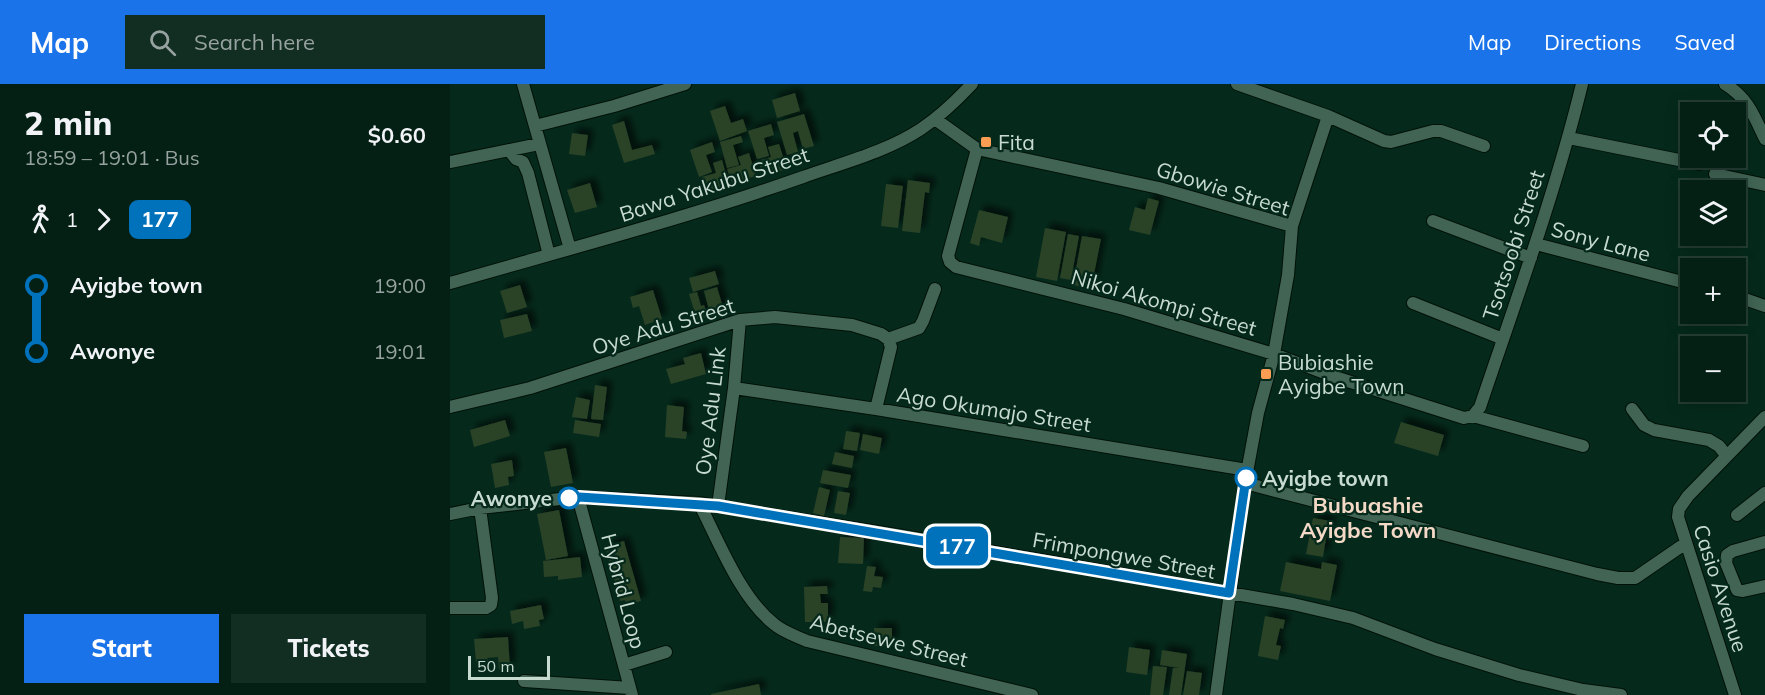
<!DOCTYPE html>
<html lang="en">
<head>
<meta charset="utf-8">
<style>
  :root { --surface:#042015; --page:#122d22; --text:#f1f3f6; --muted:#97a3a0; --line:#253e34; --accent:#1a73e8 }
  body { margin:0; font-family:Mulish,sans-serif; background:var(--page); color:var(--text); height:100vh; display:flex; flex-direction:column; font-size:22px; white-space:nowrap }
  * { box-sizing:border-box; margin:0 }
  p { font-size:20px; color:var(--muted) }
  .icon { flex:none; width:33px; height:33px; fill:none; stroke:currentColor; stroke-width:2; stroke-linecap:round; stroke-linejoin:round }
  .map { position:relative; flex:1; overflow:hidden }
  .side { display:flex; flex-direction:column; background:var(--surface); width:450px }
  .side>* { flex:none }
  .badge { padding:0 12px; border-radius:9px; font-size:21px; line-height:39px }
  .tools { position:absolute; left:1230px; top:18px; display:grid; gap:12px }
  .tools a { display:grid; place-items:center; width:66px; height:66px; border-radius:0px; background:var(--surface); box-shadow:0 3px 15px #0003,0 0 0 2px var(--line); font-size:30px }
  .scale { position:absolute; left:18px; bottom:15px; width:82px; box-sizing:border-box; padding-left:6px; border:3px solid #c8dbd1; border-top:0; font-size:16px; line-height:21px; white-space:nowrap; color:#c8dbd1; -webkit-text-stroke:4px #052a1c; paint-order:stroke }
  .map>.badge { position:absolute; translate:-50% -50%; box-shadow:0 0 0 3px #fff }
  .legs { display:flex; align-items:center; gap:9px; height:66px; padding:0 24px; font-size:20px }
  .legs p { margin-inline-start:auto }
  .head { display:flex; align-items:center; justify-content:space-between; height:102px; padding:0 24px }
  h1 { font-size:33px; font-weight:800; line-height:45px }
  .cta { display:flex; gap:12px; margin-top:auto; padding:12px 24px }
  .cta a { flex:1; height:69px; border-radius:0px; background:var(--accent); color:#fff; font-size:24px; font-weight:800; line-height:69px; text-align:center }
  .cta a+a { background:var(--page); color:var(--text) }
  ul { padding:0 24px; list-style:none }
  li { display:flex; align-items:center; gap:21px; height:66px; font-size:22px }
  li i { display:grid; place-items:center; width:9px; height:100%; margin:0 8px; background:currentColor }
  li i::after { content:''; width:15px; height:15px; margin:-8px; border:4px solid; border-radius:50%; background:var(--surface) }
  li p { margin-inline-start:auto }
  li:first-child i { background:linear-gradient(#0000 50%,currentColor 0) }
  li:last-child i { background:linear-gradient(currentColor 50%,#0000 0) }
  header { display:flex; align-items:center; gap:36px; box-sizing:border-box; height:84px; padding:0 30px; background:var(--accent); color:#fff }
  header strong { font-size:28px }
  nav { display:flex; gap:33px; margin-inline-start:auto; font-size:21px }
  .search { width:420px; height:54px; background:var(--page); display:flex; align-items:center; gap:15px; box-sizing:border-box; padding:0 21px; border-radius:0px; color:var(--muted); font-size:22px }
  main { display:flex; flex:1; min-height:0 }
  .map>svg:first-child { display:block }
  .building { fill:#2a4227; filter:url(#shadow) }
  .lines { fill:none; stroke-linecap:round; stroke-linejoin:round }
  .minor-casing { stroke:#001108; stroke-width:14 }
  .minor { stroke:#416454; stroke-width:12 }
  .line-1-casing { stroke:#fff; stroke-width:14 }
  .line-1 { stroke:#0072bc; stroke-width:9 }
  .poi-dot { fill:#fc9d54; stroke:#052a1c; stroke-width:2 }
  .stop-1-dot { fill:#fff; stroke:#0072bc; stroke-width:3 }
  .labels { text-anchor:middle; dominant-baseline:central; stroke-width:4.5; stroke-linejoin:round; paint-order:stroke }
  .poi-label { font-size:21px; fill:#c8dbd1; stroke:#052a1c; text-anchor:start }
  .street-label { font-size:21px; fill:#c8dbd1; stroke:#052a1c }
  .stop-label { font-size:21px; font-weight:bold; fill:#c8dbd1; stroke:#052a1c; text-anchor:start }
  .neighbourhood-label { font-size:22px; font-weight:bold; fill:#f5d9c7; stroke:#052a1c }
</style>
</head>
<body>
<header>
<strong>Map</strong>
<div class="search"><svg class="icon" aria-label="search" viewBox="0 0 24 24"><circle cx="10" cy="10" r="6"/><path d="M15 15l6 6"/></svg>Search here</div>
<nav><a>Map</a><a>Directions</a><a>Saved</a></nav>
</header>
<main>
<section class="side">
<div class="head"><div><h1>2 min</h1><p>18:59 – 19:01 · Bus</p></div><b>$0.60</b></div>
<div class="legs"><svg class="icon" aria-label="walk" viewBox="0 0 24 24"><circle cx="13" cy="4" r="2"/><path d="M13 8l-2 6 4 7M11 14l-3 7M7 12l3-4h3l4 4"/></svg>1<svg class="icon" aria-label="forward" viewBox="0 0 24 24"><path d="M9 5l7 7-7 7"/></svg><b class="badge" style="background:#0072bc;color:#fff">177</b></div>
<ul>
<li><i style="color:#0072bc"></i><b>Ayigbe town</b><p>19:00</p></li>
<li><i style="color:#0072bc"></i><b>Awonye</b><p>19:01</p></li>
</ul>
<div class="cta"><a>Start</a><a>Tickets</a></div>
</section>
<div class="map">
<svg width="1315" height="611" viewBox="0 0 1315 611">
  <defs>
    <filter id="shadow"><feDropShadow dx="5.5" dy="-5.5" stdDeviation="3" flood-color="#0009"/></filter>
  </defs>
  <rect width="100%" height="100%" fill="#052a1c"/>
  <path class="building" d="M 345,9 L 350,27 L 327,34 L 322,16 Z
    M 275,22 L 281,39 L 293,35 L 297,47 L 270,57 L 260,27 Z
    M 354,30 L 364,62 L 353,65 L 348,47 L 343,49 L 348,68 L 337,71 L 327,38 Z
    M 174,37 L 182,66 L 202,61 L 205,70 L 174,79 L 162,41 Z
    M 321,40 L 324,51 L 314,54 L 319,72 L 307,75 L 298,47 Z
    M 122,49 L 138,51 L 135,72 L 119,70 Z
    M 291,52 L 293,58 L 283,61 L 289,81 L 277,84 L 270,58 Z
    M 262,58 L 265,68 L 256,71 L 262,88 L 249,93 L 240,66 Z
    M 329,60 L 337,85 L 313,92 L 308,77 L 321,73 L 318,63 Z
    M 299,69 L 306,92 L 282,99 L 277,85 L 291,81 L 288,73 Z
    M 272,76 L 279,101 L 256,107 L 252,93 L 266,89 L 263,79 Z
    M 458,96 L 480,99 L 479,109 L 475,108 L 470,149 L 452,147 Z
    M 140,99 L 147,123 L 125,129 L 117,106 Z
    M 436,100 L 453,102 L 448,144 L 431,142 Z
    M 698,114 L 709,117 L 700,151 L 679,146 L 685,123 L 695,126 Z
    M 529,126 L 558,133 L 552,159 L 531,153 L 529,162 L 520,159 Z
    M 595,144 L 616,148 L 607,197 L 586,193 Z
    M 618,150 L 629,152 L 621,196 L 610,194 Z
    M 632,152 L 651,155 L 641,205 L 623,201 Z
    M 265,187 L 269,200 L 243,208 L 239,194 Z
    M 70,201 L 77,223 L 57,229 L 50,207 Z
    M 267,203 L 275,230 L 261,234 L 254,207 Z
    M 203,206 L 212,235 L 195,241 L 189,222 L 183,224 L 180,213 Z
    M 247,208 L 251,222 L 254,221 L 258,232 L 247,236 L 239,210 Z
    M 77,230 L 82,247 L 54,254 L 50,236 Z
    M 251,269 L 256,290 L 221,300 L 216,285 L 235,280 L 233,274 Z
    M 145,301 L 157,303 L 153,336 L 141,335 Z
    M 126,313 L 140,316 L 137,335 L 122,333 Z
    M 217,321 L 234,323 L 232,347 L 237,348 L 236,355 L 215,353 Z
    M 55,336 L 60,352 L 24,363 L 20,346 Z
    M 125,336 L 151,340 L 149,353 L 123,349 Z
    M 951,338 L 994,351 L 988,372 L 944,359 Z
    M 396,347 L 410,349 L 407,367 L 393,365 Z
    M 413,350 L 432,354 L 429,370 L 410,366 Z
    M 116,364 L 123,399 L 101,403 L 94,368 Z
    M 385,368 L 404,372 L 402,384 L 382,380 Z
    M 62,376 L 64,392 L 58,393 L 59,401 L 45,404 L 41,380 Z
    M 373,386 L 401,391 L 398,404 L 370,399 Z
    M 369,403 L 380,406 L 374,432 L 363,429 Z
    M 388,407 L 400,409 L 396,431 L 384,429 Z
    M 109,426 L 118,472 L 96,476 L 87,430 Z
    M 863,434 L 881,437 L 880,443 L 878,442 L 873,473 L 856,470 Z
    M 390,453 L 414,454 L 413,480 L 388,479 Z
    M 174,457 L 191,517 L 176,521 L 175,516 L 170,517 L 155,462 Z
    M 130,473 L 132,493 L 108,496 L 108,492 L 94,493 L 93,477 Z
    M 836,478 L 871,485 L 872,478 L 887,481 L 880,517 L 830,507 Z
    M 417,482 L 426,483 L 424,492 L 433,493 L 431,504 L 423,503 L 422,508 L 413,507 Z
    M 377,502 L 378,510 L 370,510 L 371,519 L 378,519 L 378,538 L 355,538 L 354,503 Z
    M 91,521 L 94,535 L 89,536 L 90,542 L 74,545 L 73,537 L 62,540 L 60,527 Z
    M 815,532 L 835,536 L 833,545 L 830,544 L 826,561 L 831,562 L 828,576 L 808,572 Z
    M 424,544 L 442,544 L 442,562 L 424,562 Z
    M 58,553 L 60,584 L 49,585 L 48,573 L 37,574 L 38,577 L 26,578 L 24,555 Z
    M 679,563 L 700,566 L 697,591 L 676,588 Z
    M 712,566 L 737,570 L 731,611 L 719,611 L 723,584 L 730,584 L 710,581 Z
    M 703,582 L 717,583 L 713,611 L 700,611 Z
    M 737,587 L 752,589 L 749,611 L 733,611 Z
    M 309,600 L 311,611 L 261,611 L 261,610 Z"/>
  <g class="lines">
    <defs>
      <path id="minor" d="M 73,0 L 120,165
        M 787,0 L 878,32 L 934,57 L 941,58 L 983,47 L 991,47 L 1034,62
        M 1275,0 C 1298,14 1304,32 1315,55
        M 485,35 L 527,65 L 709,104 L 842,142 L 838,191 L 824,270 L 808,329 L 795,399 L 766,611
        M 85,42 L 164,22 L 235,0
        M 1119,54 L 1249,80
        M 527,65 L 498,172 L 500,178 L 506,183 L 674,225 L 824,270 L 885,293 L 1014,334 L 1023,332 L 1133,362
        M 59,66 L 66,75 L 73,78 L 78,89 L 99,171
        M 0,78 L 89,60
        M 1265,90 L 1315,101
        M 1286,111 L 1289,96
        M 983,137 L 1081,174
        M 842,142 L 878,32
        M 1275,156 L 1276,152
        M 1086,160 L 1240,200
        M 0,199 C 118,165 237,134 353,93 C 392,79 436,68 471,45 C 489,33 507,16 522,0
        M 1286,212 L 1315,222
        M 963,219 L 1053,255
        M 438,255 L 469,244 L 473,237 L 485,205
        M 284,304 L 426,325 L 797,386
        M 0,323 L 80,304 L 290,236 L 325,233 L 402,241 L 431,250 L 438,255 L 441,263 L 426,325
        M 1182,325 L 1194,341 L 1204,346 L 1259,356 L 1269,362 L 1276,371
        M 1023,332 L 1030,323 C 1066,216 1105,110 1132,0
        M 795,399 L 1147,490 L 1168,494 L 1185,494 L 1236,459
        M 128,413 L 182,611
        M 249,419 C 269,458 290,513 324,540 C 333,548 346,552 357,557 L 582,611
        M 268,422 L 284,304 L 290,236
        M 0,430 L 30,424 L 128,413 L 249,419 L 453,452 L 843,520 L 903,534 L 985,565 L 1069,591 L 1133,606 L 1171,611
        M 1287,431 L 1315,409
        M 1315,458 L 1283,467 L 1277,471 L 1276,479 L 1287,506 L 1293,507 L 1315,502
        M 0,524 L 36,524 L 41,521 L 42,514 L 30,424
        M 174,581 L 216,568
        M 74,597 L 180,604
        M 1285,611 L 1228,433 L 1229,425 L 1238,412 L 1315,333"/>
    </defs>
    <use href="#minor" class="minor-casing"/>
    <use href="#minor" class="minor"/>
  </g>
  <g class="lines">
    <defs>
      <path id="line-1" d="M 119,414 L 129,413 L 268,422 L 779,509 L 796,394"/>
    </defs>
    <use href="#line-1" class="line-1-casing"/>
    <use href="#line-1" class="line-1"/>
  </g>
  <g class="poi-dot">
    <rect x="530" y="52" width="12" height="12" rx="3"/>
    <rect x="810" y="284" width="12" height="12" rx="3"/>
  </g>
  <g class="stop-1-dot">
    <circle cx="796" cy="394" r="10"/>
    <circle cx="119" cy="414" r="10"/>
  </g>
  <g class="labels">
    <g class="poi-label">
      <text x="548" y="58">Fita</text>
      <text x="828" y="278">Bubiashie<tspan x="828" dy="24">Ayigbe Town</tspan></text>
    </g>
    <g class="street-label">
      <text transform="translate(264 100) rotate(-18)">Bawa Yakubu Street</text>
      <text transform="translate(773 104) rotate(17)">Gbowie Street</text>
      <text transform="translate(1151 157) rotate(15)">Sony Lane</text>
      <text transform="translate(1063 161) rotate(-72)">Tsotsoobi Street</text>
      <text transform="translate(714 218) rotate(16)">Nikoi Akompi Street</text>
      <text transform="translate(213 242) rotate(-17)">Oye Adu Street</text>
      <text transform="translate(544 325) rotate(9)">Ago Okumajo Street</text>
      <text transform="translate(260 327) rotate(-83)">Oye Adu Link</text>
      <text transform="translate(674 471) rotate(10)">Frimpongwe Street</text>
      <text transform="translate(1271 504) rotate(72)">Casio Avenue</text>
      <text transform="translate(174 507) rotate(75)">Hybrid Loop</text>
      <text transform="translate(439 556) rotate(14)">Abetsewe Street</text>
    </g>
    <g class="stop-label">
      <text x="812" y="394">Ayigbe town</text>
      <text x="102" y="414" text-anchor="end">Awonye</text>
    </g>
    <g class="neighbourhood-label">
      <text x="918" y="421">Bubuashie<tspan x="918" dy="25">Ayigbe Town</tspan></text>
    </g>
  </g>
</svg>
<div class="tools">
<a><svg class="icon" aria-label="locate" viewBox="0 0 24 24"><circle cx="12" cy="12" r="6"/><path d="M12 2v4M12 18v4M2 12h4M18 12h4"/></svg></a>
<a><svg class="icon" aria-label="layers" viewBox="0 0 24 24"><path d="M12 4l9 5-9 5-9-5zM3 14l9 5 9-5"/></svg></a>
<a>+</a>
<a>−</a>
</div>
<div class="scale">50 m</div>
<b class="badge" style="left:507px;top:462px;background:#0072bc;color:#fff">177</b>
</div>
</main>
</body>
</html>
